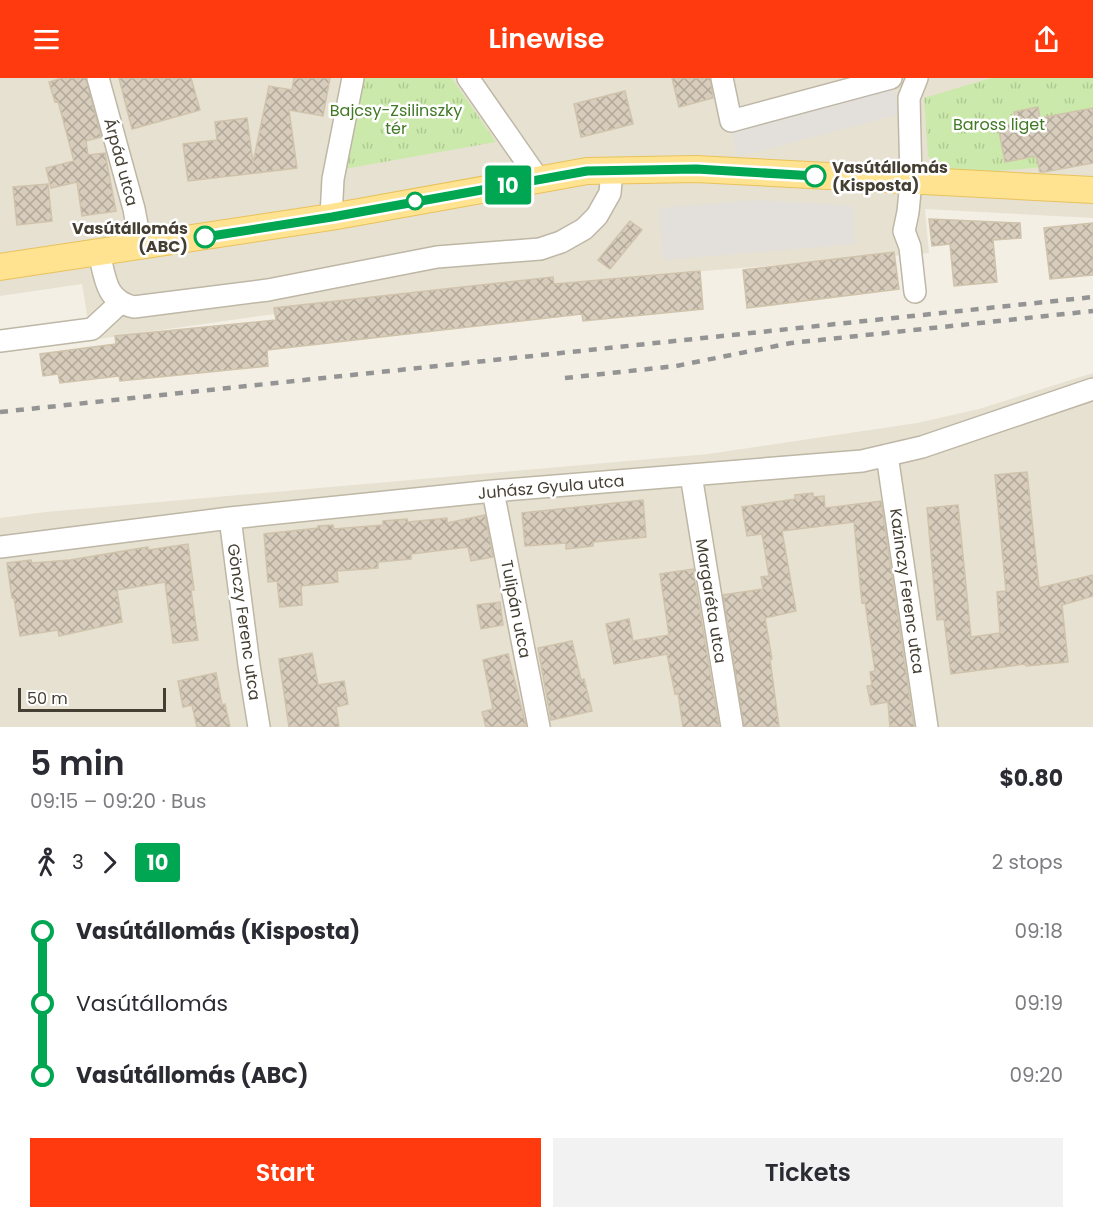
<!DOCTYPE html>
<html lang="en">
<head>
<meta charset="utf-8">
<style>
  :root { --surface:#fff; --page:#f2f2f3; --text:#2b2b33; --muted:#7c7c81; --accent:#ff3a0e }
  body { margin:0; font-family:Poppins,sans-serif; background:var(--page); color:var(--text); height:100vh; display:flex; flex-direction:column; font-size:22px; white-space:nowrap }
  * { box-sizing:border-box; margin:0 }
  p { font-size:20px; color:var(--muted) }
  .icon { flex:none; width:33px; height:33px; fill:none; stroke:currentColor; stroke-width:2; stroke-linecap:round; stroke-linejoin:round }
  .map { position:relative; height:649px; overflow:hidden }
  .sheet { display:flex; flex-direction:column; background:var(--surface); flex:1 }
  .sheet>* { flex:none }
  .badge { padding:0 12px; border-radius:4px; font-size:21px; line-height:39px }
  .scale { position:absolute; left:18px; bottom:15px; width:148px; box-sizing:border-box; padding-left:6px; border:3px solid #453f33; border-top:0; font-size:16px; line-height:21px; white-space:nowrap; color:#453f33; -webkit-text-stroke:4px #fff; paint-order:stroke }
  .map>.badge { position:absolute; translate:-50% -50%; box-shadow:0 0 0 3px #fff }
  .legs { display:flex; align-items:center; gap:9px; height:66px; padding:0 30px; font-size:20px }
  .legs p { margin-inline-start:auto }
  .headline { display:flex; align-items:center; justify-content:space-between; height:102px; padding:0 30px }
  h1 { font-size:33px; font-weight:600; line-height:45px }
  .button { display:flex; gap:12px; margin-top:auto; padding:12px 30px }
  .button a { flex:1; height:69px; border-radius:0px; background:var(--accent); color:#fff; font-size:24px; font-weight:600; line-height:69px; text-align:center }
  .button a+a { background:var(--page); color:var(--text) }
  ul { padding:0 30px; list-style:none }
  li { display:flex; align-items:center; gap:21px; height:72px; font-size:22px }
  li i { display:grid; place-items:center; width:9px; height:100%; margin:0 8px; background:currentColor }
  li i::after { content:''; width:15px; height:15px; margin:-8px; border:4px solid; border-radius:50%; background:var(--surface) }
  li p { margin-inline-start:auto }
  li:first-child i { background:linear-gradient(#0000 50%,currentColor 0) }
  li:last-child i { background:linear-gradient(currentColor 50%,#0000 0) }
  header { display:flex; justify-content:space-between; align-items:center; height:78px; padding:0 30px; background:var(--accent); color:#fff; font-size:27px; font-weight:600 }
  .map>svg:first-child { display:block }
  .residential { fill:#e7e1d1 }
  .park { fill:url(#park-tufts) }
  .parking { fill:#e3e0dc }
  .building { fill:url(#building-cross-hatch); stroke:#d0c3ac; stroke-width:1.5 }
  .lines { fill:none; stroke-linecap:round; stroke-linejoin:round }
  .minor-casing { stroke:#beb7a6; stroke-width:24 }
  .major-casing { stroke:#e8c25c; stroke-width:28 }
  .minor { stroke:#fff; stroke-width:21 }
  .major { stroke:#ffe390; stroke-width:26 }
  .rail { stroke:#949494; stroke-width:4.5; stroke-dasharray:8 8; stroke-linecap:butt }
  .line-1-casing { stroke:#fff; stroke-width:14 }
  .line-1 { stroke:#00a651; stroke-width:9 }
  .stop-1-dot { fill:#fff; stroke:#00a651; stroke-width:3 }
  .labels { text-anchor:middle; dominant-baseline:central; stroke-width:5; stroke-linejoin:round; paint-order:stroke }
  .park-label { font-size:16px; fill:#427925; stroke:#fff }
  .street-label { font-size:16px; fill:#453f33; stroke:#fff }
  .stop-label { font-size:16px; font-weight:bold; fill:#453f33; stroke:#fff; text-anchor:start }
</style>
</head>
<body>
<header><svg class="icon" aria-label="menu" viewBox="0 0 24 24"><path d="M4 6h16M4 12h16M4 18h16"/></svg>Linewise<svg class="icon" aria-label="share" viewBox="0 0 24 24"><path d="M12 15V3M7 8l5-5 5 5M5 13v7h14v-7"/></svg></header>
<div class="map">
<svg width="1093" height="649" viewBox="0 0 1093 649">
  <defs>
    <pattern id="park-tufts" width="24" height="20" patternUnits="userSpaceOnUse" patternTransform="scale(1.5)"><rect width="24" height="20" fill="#cbe9aa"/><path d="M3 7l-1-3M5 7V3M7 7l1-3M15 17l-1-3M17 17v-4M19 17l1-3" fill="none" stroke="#b0c993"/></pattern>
    <pattern id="building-cross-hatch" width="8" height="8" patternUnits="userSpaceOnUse" patternTransform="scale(1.5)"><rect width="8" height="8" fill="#d8cdbc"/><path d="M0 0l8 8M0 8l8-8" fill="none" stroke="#b1a899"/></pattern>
  </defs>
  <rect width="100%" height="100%" fill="#f3efe4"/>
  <path class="residential" d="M 0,0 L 360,0 L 495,63 L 452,0 L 1093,0 L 1093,140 L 925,131 L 929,175 L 579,203 L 267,237 L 91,262 L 82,206 L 0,218 Z
    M 1093,295 L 1093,649 L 0,649 L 0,440 L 46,434 L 708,376 L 917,345 L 979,331 Z"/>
  <path class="park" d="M 360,0 L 452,0 L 496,64 L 344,91 Z
    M 991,0 L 1093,0 L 1093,85 L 973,95 L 959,94 L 939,88 L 928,78 L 924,20 Z"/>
  <path class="parking" d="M 892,7 L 900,36 L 737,79 L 731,50 Z
    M 755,122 L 853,128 L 855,166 L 663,182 L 659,130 Z"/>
  <path class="building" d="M 62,0 L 86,0 L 101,59 L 86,63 L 88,77 L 105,75 L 116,133 L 82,138 L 77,104 L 51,110 L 46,90 L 74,83 L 58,23 L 55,24 L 49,4 Z
    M 119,0 L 191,0 L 200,32 L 132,51 Z
    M 294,0 L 330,0 L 323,38 L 289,32 L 297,90 L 188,103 L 183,66 L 217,62 L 215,44 L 247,40 L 253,85 L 269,8 L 292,12 Z
    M 672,0 L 710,0 L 713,20 L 679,29 Z
    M 625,13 L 633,46 L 581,59 L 574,26 Z
    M 1038,29 L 1040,40 L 1093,30 L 1093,85 L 1044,94 L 1040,94 L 1036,78 L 1005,84 L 998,48 L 1016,45 L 1014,34 Z
    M 48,106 L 52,143 L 17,147 L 13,109 Z
    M 929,141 L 1020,145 L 1021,160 L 993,162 L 997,204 L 954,208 L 950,166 L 932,168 Z
    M 630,143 L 642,152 L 610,191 L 598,182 Z
    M 1093,145 L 1093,197 L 1050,201 L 1044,150 Z
    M 894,174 L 899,211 L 747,230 L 743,192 Z
    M 700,193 L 703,231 L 583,243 L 582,236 L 267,272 L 268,288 L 120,303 L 119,298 L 60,305 L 58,296 L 43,298 L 40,276 L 116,266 L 115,258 L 276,242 L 274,230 L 553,199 L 554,206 Z
    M 1027,394 L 1039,510 L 1093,497 L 1093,518 L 1062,527 L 1068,584 L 1026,588 L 1025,586 L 951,596 L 944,541 L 937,542 L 927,430 L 958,427 L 971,559 L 1000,555 L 997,514 L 1006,513 L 995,397 Z
    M 813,415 L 813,419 L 824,418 L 825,430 L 881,423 L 914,649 L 890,649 L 888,624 L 871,627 L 867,608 L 872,607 L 870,594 L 875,593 L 865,524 L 862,525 L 854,444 L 782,453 L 796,533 L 765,540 L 772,581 L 770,581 L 779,649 L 744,649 L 723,517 L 763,511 L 761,499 L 769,498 L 762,456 L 747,458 L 742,429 L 795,421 L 795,417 Z
    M 643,422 L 646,459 L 593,464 L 593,468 L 566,471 L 566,465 L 525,468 L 522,435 Z
    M 485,437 L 493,479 L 471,483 L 468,469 L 411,476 L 411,481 L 378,484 L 378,490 L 337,493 L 338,504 L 301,508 L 302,527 L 280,529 L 277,503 L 268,504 L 264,456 L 318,450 L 318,448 L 333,447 L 334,451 L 383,447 L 383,443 L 407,441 L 408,444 L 447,440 L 447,445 Z
    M 188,466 L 194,512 L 191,512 L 198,562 L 173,565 L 165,504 L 117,512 L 122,544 L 59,558 L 58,552 L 20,558 L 14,520 L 12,520 L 7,485 L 31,482 L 32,485 L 70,482 L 148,469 L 148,472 Z
    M 693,491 L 719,649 L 683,649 L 678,615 L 675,616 L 667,576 L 614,586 L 606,546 L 629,541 L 633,563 L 669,557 L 660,496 Z
    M 500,524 L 503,547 L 481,551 L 477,527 Z
    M 572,563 L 581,602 L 584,601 L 592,633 L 551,642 L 538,570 Z
    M 312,575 L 318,607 L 344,603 L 348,626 L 336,629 L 339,649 L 289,649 L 279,581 Z
    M 508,576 L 526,648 L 486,649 L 482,634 L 493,631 L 483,582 Z
    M 216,595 L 222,627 L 225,626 L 230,649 L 197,649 L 192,627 L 183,629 L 178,603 Z"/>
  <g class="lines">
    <defs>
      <path id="minor" d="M 98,0 L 134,131 L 141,168
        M 468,0 L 539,102
        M 722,0 L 731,43 L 891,0
        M 331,139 L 333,101 L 353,0
        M 99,174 C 105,199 105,223 134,229 L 268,212 L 437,179 L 540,171 L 561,164 L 584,151 L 597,138 L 610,115 L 612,92
        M 915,214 L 910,169 L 904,153 L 908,134 L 911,103 L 909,20 L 917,0
        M 0,263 L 92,251 L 120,225
        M 887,377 L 927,649
        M 691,397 L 732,649
        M 493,413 L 539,649
        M 230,440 L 249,587 L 259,649
        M 0,469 L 230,440 L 493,413 L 862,383 L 922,369 L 1093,311"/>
      <path id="major" d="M 0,189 L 331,139 L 587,93 L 696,91 L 1093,112"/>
    </defs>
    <use href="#minor" class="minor-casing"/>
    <use href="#major" class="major-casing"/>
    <use href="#minor" class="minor"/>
    <use href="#major" class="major"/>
    <path class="rail" d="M 565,300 L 676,288 L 791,265 L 1093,233
      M 0,334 L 1093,219"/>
  </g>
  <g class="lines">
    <defs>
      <path id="line-1" d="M 205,159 L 332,139 L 587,93 L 696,91 L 815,98"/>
    </defs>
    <use href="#line-1" class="line-1-casing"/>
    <use href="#line-1" class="line-1"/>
  </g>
  <g class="stop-1-dot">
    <circle cx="815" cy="98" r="10"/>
    <circle cx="415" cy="123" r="8"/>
    <circle cx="205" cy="159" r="10"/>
  </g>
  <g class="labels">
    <g class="park-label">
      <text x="396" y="32">Bajcsy-Zsilinszky<tspan x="396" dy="18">tér</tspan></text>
      <text x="999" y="46">Baross liget</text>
    </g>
    <g class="street-label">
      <text transform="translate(121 84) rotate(75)">Árpád utca</text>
      <text transform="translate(551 409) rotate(-5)">Juhász Gyula utca</text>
      <text transform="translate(907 513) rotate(82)">Kazinczy Ferenc utca</text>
      <text transform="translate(711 523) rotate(81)">Margaréta utca</text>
      <text transform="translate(516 531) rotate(79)">Tulipán utca</text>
      <text transform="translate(244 544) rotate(82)">Gönczy Ferenc utca</text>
    </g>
    <g class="stop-label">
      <text x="832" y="89">Vasútállomás<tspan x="832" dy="18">(Kisposta)</tspan></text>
      <text x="188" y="150" text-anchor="end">Vasútállomás<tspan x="188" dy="18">(ABC)</tspan></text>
    </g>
  </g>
</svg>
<div class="scale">50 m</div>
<b class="badge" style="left:508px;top:107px;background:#00a651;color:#fff">10</b>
</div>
<section class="sheet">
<div class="headline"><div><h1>5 min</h1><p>09:15 – 09:20 · Bus</p></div><b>$0.80</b></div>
<div class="legs"><svg class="icon" aria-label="walk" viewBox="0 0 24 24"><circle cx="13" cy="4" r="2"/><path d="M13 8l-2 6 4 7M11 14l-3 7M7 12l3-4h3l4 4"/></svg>3<svg class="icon" aria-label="forward" viewBox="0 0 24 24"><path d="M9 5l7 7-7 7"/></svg><b class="badge" style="background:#00a651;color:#fff">10</b><p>2 stops</p></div>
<ul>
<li><i style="color:#00a651"></i><b>Vasútállomás (Kisposta)</b><p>09:18</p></li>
<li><i style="color:#00a651"></i><span>Vasútállomás</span><p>09:19</p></li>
<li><i style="color:#00a651"></i><b>Vasútállomás (ABC)</b><p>09:20</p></li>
</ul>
<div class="button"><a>Start</a><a>Tickets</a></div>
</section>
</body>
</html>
